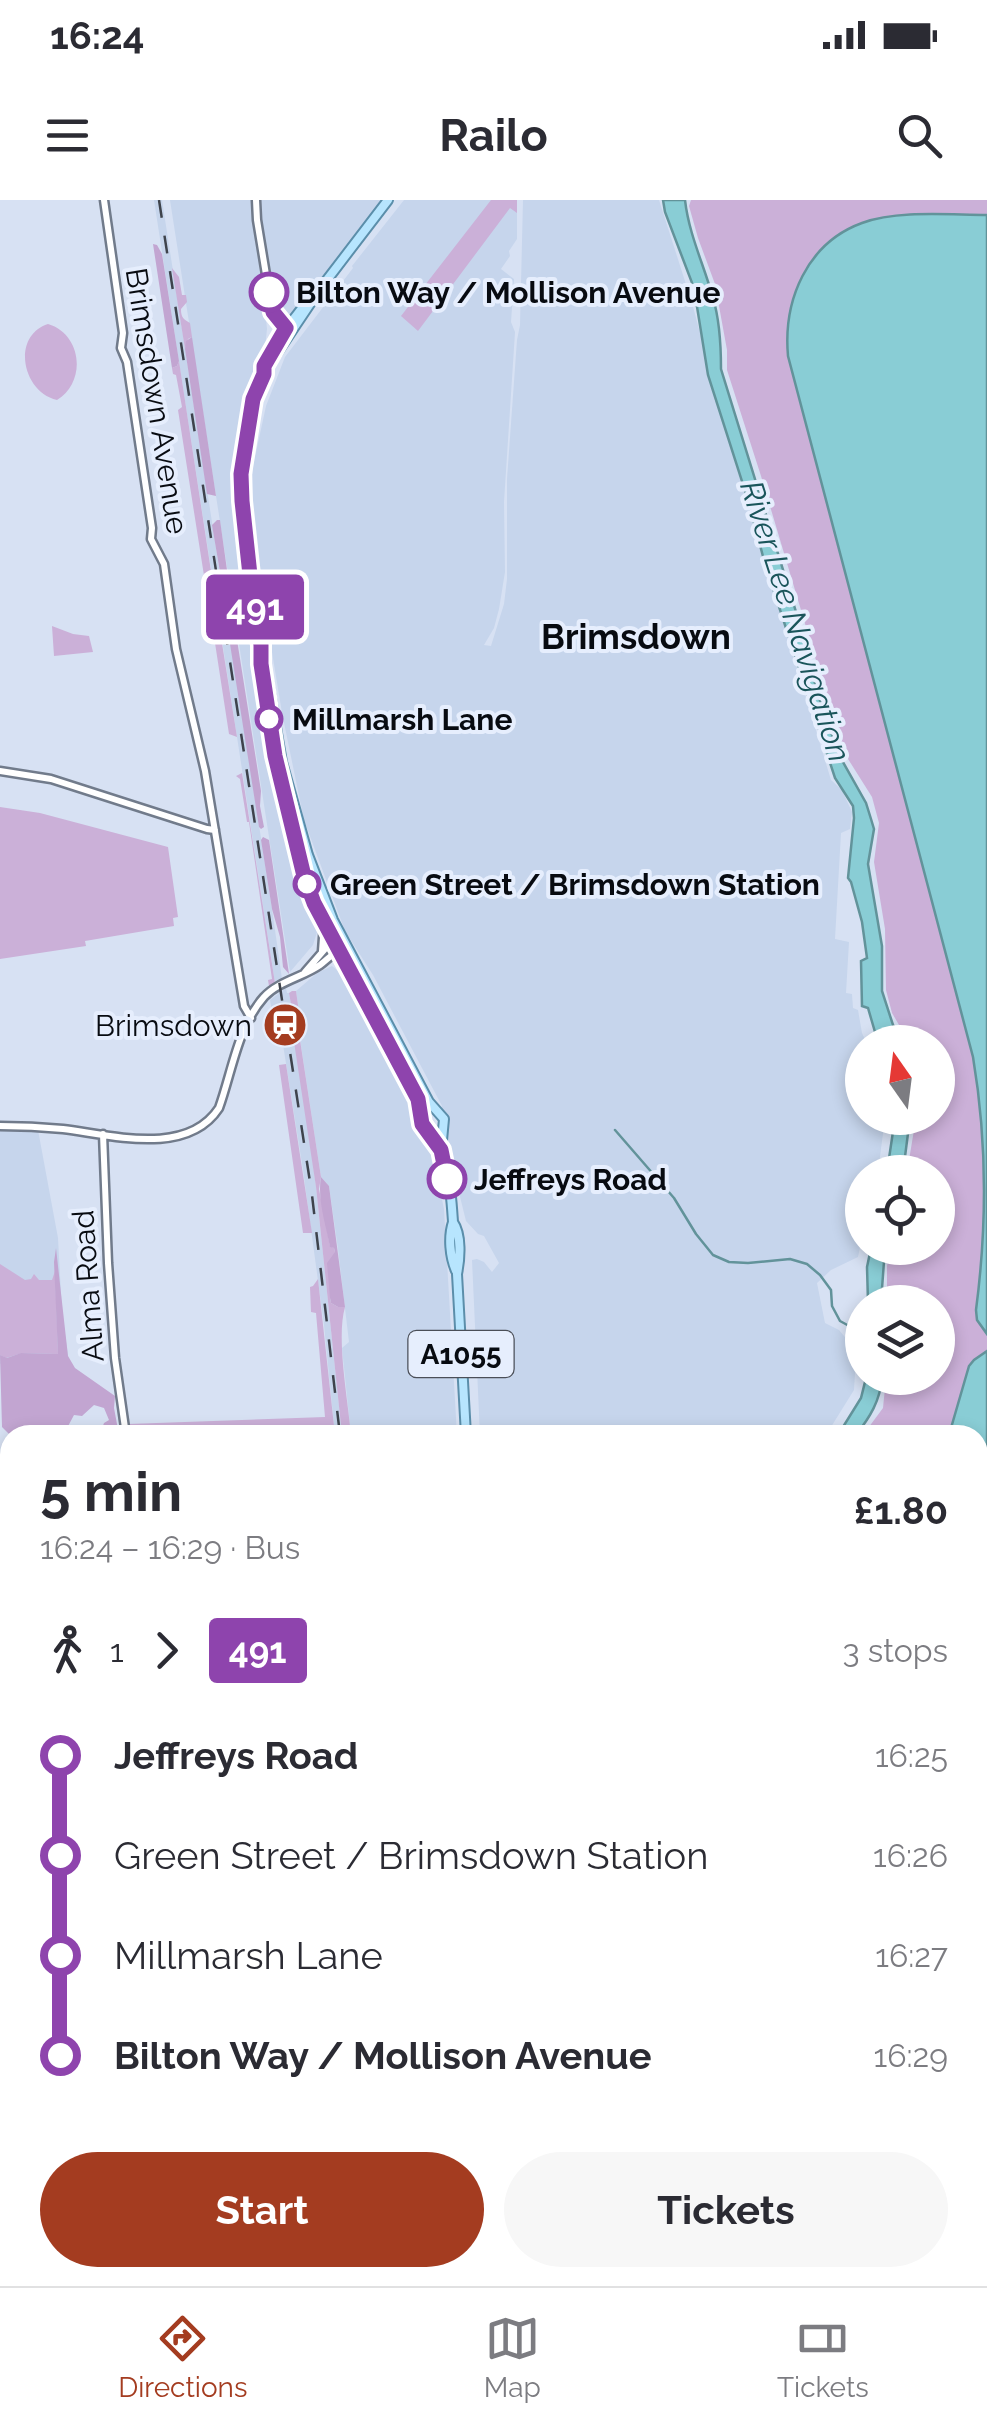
<!DOCTYPE html>
<html lang="en">
<head>
<meta charset="utf-8">
<style>
  :root { --surface:#fff; --page:#f7f7f7; --text:#2b2b33; --muted:#7c7c81; --line:#e1e1e2; --accent:#a43c20 }
  body { margin:0; font-family:Raleway,sans-serif; background:var(--page); color:var(--text); height:100vh; display:flex; flex-direction:column; font-size:38px; white-space:nowrap }
  * { box-sizing:border-box; margin:0 }
  p { font-size:32px; color:var(--muted) }
  .icon { flex:none; width:55px; height:55px; fill:none; stroke:currentColor; stroke-width:2; stroke-linecap:round; stroke-linejoin:round }
  .map { position:relative; flex:1; overflow:hidden }
  .panel { position:absolute; left:0px; top:1225px; width:988px; height:862px; display:flex; flex-direction:column; background:var(--surface); border-radius:30px 30px 0 0; box-shadow:0 5px 15px #0003 }
  .panel>* { flex:none }
  .badge { padding:0 20px; border-radius:8px; font-size:35px; line-height:65px }
  .needle { width:65px; rotate:346deg }
  .buttons { position:absolute; left:845px; top:825px; display:grid; gap:20px }
  .buttons a { display:grid; place-items:center; width:110px; height:110px; border-radius:50%; background:var(--surface); box-shadow:0 5px 15px #0003; font-size:50px }
  .map>.badge { position:absolute; translate:-50% -50%; box-shadow:0 0 0 5px #fff }
  .legs { display:flex; align-items:center; gap:15px; height:110px; padding:0 40px; font-size:32px }
  .legs p { margin-inline-start:auto }
  .summary { display:flex; align-items:center; justify-content:space-between; height:170px; padding:0 40px }
  h1 { font-size:55px; font-weight:700; line-height:75px }
  .primary-button { display:flex; gap:20px; margin-top:auto; padding:20px 40px }
  .primary-button a { flex:1; height:115px; border-radius:60px; background:var(--accent); color:#fff; font-size:40px; font-weight:700; line-height:115px; text-align:center }
  .primary-button a+a { background:var(--page); color:var(--text) }
  ul { padding:0 40px; list-style:none }
  li { display:flex; align-items:center; gap:35px; height:100px; font-size:38px }
  li i { display:grid; place-items:center; width:15px; height:100%; margin:0 12px; background:currentColor }
  li i::after { content:''; width:25px; height:25px; margin:-12px; border:8px solid; border-radius:50%; background:var(--surface) }
  li p { margin-inline-start:auto }
  li:first-child i { background:linear-gradient(#0000 50%,currentColor 0) }
  li:last-child i { background:linear-gradient(currentColor 50%,#0000 0) }
  .status { display:flex; justify-content:space-between; align-items:center; height:70px; padding:0 50px; background:var(--surface); direction:ltr }
  .status svg { height:28px; fill:currentColor }
  header { display:flex; justify-content:space-between; align-items:center; height:130px; padding:0 40px; background:var(--surface); font-size:45px; font-weight:700 }
  .tab-bar { display:flex; justify-content:space-around; align-items:center; height:140px; border-top:2px solid var(--line); background:var(--surface); font-size:28px; color:var(--muted) }
  .tab-bar a { display:grid; justify-items:center; gap:5px }
  .tab-bar .current { color:var(--accent) }
  .map>svg:first-child { display:block }
  .built { fill:#c6d5ec }
  .green { fill:#cbb0d8 }
  .forest { fill:#c2a5d1 }
  .water { fill:#89cdd5; stroke:#62939a; stroke-width:2.5 }
  .lines { fill:none; stroke-linecap:round; stroke-linejoin:round }
  .stream { stroke:#62939a; stroke-width:2.5 }
  .secondary-casing { stroke:#717b8b; stroke-width:11 }
  .primary-casing { stroke:#5b8eaa; stroke-width:12 }
  .secondary { stroke:#fff; stroke-width:6 }
  .primary { stroke:#b7e5fe; stroke-width:8 }
  .rail { stroke:#3e434c; stroke-width:2.5; stroke-dasharray:18 18; stroke-linecap:butt }
  .line-1-casing { stroke:#fff; stroke-width:22 }
  .line-1 { stroke:#8e44ad; stroke-width:15 }
  .stop-1-dot { fill:#fff; stroke:#8e44ad; stroke-width:5 }
  .labels { text-anchor:middle; dominant-baseline:central; stroke-width:8; stroke-linejoin:round; paint-order:stroke }
  .shield { fill:#e6eefd; stroke:#4b4f58; stroke-width:2.5 }
  .shield-label { font-size:28px; font-weight:bold; fill:#080b11 }
  .stop-label { font-size:30px; font-weight:bold; fill:#080b11; stroke:#e6eefd; text-anchor:start }
  .street-label { font-size:30px; fill:#080b11; stroke:#e6eefd }
  .poi-label { font-size:30px; fill:#080b11; stroke:#e6eefd; text-anchor:end }
  .water-label { font-size:32px; font-style:italic; fill:#1a555b; stroke:#e6eefd }
  .quarter-label { font-size:35px; font-weight:bold; fill:#080b11; stroke:#e6eefd }
</style>
</head>
<body>
<div class="status"><b>16:24</b><svg viewBox="0 0 49 12"><path d="M0 12V9h3v3zM5 12V6h3v6zM10 12V3h3v9zM15 12V0h3v12zM26 1h20v11H26zM47 4h2v5h-2z"/></svg></div>
<header><svg class="icon" aria-label="menu" viewBox="0 0 24 24"><path d="M4 6h16M4 12h16M4 18h16"/></svg>Railo<svg class="icon" aria-label="search" viewBox="0 0 24 24"><circle cx="10" cy="10" r="6"/><path d="M15 15l6 6"/></svg></header>
<div class="map">
<svg width="987" height="2086" viewBox="0 0 987 2086">
  <rect width="100%" height="100%" fill="#d7e1f3"/>
  <path class="built" d="M 154,0 L 162,0 L 272,709 L 282,779 L 275,783 Z
    M 170,0 L 384,0 L 293,114 L 282,115 L 276,108 L 265,109 L 267,129 L 265,148 L 238,247 L 235,275 L 237,324 L 267,522 L 283,606 L 298,668 L 319,726 L 313,745 L 290,772 Z
    M 404,0 L 517,0 L 517,39 L 509,51 L 510,56 L 501,69 L 514,79 L 511,122 L 515,132 L 504,302 L 505,372 L 499,409 L 494,428 L 484,445 L 491,446 L 504,404 L 507,379 L 507,279 L 517,140 L 520,125 L 523,0 L 659,0 L 692,103 L 734,259 L 831,580 L 842,590 L 852,612 L 850,629 L 841,633 L 835,739 L 849,742 L 846,793 L 852,794 L 853,808 L 858,810 L 862,833 L 866,842 L 862,842 L 862,918 L 885,918 L 878,972 L 862,972 L 862,1037 L 858,1057 L 831,1070 L 817,1083 L 825,1123 L 839,1130 L 854,1148 L 856,1157 L 854,1190 L 826,1235 L 480,1235 L 472,1060 L 477,1059 L 484,1062 L 492,1072 L 499,1063 L 484,1036 L 478,1034 L 466,1021 L 439,912 L 442,906 L 373,775 L 345,731 L 304,620 L 282,513 L 257,361 L 252,304 L 253,266 L 266,206 L 285,157 L 353,68 L 352,66 Z
    M 332,766 L 343,775 L 400,873 L 434,961 L 444,1009 L 457,1235 L 351,1235 L 342,1148 L 349,1142 L 338,1049 L 329,986 L 321,977 L 300,839 L 303,838 L 296,791 L 317,773 Z
    M 286,788 L 287,793 L 289,793 L 294,822 L 316,987 L 342,1235 L 335,1235 L 324,1125 L 303,970 L 281,832 L 276,832 L 270,800 Z
    M 0,929 L 38,930 L 58,1038 L 62,1113 L 68,1156 L 0,1164 Z
    M 0,1603 L 10,1604 L 10,1642 L 0,1641 Z
    M 377,2078 L 494,2078 L 494,2086 L 377,2086 Z"/>
  <path class="green" d="M 491,0 L 517,0 L 517,13 L 510,8 L 418,131 L 401,116 Z
    M 691,0 L 987,0 L 987,15 C 959,15 920,12 893,17 C 879,20 861,24 848,30 C 801,51 783,109 788,156 L 973,857 L 982,901 L 986,945 L 983,1054 L 976,1110 L 977,1120 L 987,1134 L 987,1151 L 969,1166 L 949,1235 L 863,1235 L 883,1208 L 886,1178 L 938,1178 L 938,1102 L 887,1102 L 887,1066 L 891,1048 L 938,1048 L 938,972 L 907,972 L 916,918 L 938,918 L 938,842 L 909,842 L 892,813 L 886,790 L 885,729 L 874,662 L 879,623 L 872,597 L 843,551 L 761,276 L 727,170 L 727,150 L 715,84 L 698,38 L 689,6 Z
    M 172,68 L 179,77 L 182,95 L 186,95 L 187,102 L 181,109 C 181,117 183,119 190,123 L 192,137 L 188,139 L 185,149 Z
    M 48,124 C 82,134 87,182 57,200 C 22,192 11,136 48,124 Z
    M 179,161 L 216,404 L 208,401 L 178,210 L 182,207 L 176,175 L 173,174 L 172,168 L 177,166 Z
    M 52,426 L 73,434 L 89,436 L 93,452 L 54,456 Z
    M 221,437 L 237,537 L 229,534 L 215,443 Z
    M 242,573 L 275,783 L 269,786 L 268,780 L 272,779 L 249,622 L 247,622 L 240,579 L 236,576 Z
    M 0,607 L 40,613 L 168,647 L 178,717 L 173,718 L 174,726 L 85,741 L 86,746 L 0,759 Z
    M 292,791 L 296,791 L 303,839 L 300,840 L 321,977 L 319,989 L 330,1046 L 334,1048 L 335,1052 L 330,1098 L 331,1103 L 338,1107 L 345,1107 C 336,1138 348,1200 351,1235 L 342,1235 L 316,987 L 291,822 L 294,821 L 289,793 Z
    M 286,864 L 312,1033 L 303,1033 L 279,865 Z
    M 0,1064 L 25,1080 L 31,1079 L 34,1074 L 39,1080 L 52,1080 L 55,1071 L 58,1154 L 22,1153 L 6,1158 L 0,1155 Z
    M 318,1079 L 335,1235 L 131,1235 L 128,1224 L 325,1217 L 316,1113 L 311,1112 L 310,1087 L 313,1086 Z
    M 494,2078 L 574,2078 L 573,2086 L 494,2086 Z
    M 696,2078 L 964,2078 L 987,2084 L 987,2086 L 695,2086 Z"/>
  <path class="forest" d="M 153,44 L 157,45 L 162,54 L 179,161 L 177,166 L 172,168 Z
    M 192,137 L 216,296 L 207,294 L 185,149 L 186,141 Z
    M 217,320 L 220,320 L 233,413 L 228,419 L 212,325 Z
    M 234,421 L 261,591 L 260,606 L 264,627 L 261,629 L 259,627 L 227,425 Z
    M 263,637 L 269,640 L 289,774 L 283,767 L 280,737 L 272,709 L 261,640 Z
    M 321,977 L 329,986 L 345,1107 L 338,1107 L 331,1103 L 330,1098 L 327,1063 L 335,1052 L 334,1048 L 330,1047 C 326,1025 317,999 321,977 Z
    M 56,1048 L 68,1156 L 75,1168 L 115,1196 L 114,1208 L 119,1235 L 100,1234 L 104,1223 L 109,1220 L 104,1208 L 94,1205 L 82,1216 L 74,1215 L 66,1230 L 58,1230 L 56,1235 L 42,1233 L 40,1235 L 10,1235 L 2,1227 L 0,1155 L 7,1158 L 21,1153 L 58,1154 L 54,1062 Z"/>
  <path class="water" d="M 663,0 L 685,0 C 689,35 704,65 713,98 C 720,121 721,145 721,169 L 805,441 L 817,492 L 839,555 L 866,603 L 871,619 L 874,629 L 868,664 L 882,746 L 882,791 L 893,825 L 903,842 L 884,842 L 875,832 L 868,808 L 862,806 L 861,761 L 867,758 L 862,722 L 851,682 L 848,678 L 854,618 L 853,606 L 835,578 L 765,364 L 748,300 L 708,175 L 694,88 L 665,12 Z
    M 987,15 L 987,1134 L 977,1120 L 976,1110 C 987,1026 987,940 973,857 L 788,156 C 783,100 807,43 862,23 C 898,10 949,15 987,15 Z
    M 895,918 L 910,918 L 903,972 L 887,972 Z
    M 871,1048 L 885,1048 L 881,1102 L 868,1102 L 867,1067 Z
    M 987,1151 L 987,2084 L 964,2078 L 978,2078 L 978,1235 L 949,1235 L 969,1166 L 974,1160 Z
    M 866,1178 L 882,1178 C 880,1201 870,1217 856,1235 L 838,1235 L 861,1198 Z"/>
  <g class="lines">
    <path class="stream" d="M 615,930 L 674,998 L 696,1034 L 713,1055 L 729,1062 L 748,1063 L 790,1059 L 807,1064 L 820,1075 L 831,1090 L 832,1106 L 840,1121 L 862,1133
      M 555,2078 L 559,2086
      M 358,2086 L 359,2078"/>
    <defs>
      <path id="secondary" d="M 104,0 L 123,133 L 121,148 L 127,162 L 152,328 L 151,339 L 164,364 L 176,449 L 205,571 L 244,806 L 251,818
        M 256,0 L 257,20 L 272,111 L 280,122 L 290,130
        M 0,571 L 51,579 L 207,629 L 215,630
        M 322,751 L 324,724
        M 305,772 L 325,749 L 336,744
        M 0,926 C 21,926 42,927 63,929 C 111,935 187,957 219,908 C 232,872 238,826 264,797 C 279,781 303,777 320,765 C 327,760 332,754 339,750 L 340,744 L 333,723
        M 103,934 L 108,1063 L 115,1158 L 126,1235
        M 0,2039 L 10,2040"/>
      <path id="primary" d="M 320,89 L 313,94 L 276,142 L 264,166 L 253,199 L 241,273 L 243,324 L 250,377 L 282,562 L 308,655 L 333,720 L 429,902 L 444,919 L 441,951
        M 271,162 L 320,89 L 388,0
        M 261,454 L 275,557 L 304,676 L 324,723 L 417,899 L 424,927 C 449,948 451,992 453,1022 C 462,1035 460,1059 457,1074 L 466,1235
        M 453,1022 C 448,1037 450,1057 456,1071
        M 0,1680 L 10,1681
        M 810,2078 L 829,2086
        M 364,2086 L 365,2078"/>
    </defs>
    <use href="#secondary" class="secondary-casing"/>
    <use href="#primary" class="primary-casing"/>
    <use href="#secondary" class="secondary"/>
    <use href="#primary" class="primary"/>
    <path class="rail" d="M 159,0 L 312,995 L 340,1235
      M 341,2086 L 342,2078"/>
  </g>
  <g class="lines">
    <defs>
      <path id="line-1" d="M 269,92 L 273,112 L 286,128 L 264,166 L 264,174 L 253,199 L 241,274 L 242,301 L 250,375 L 261,445 L 261,464 L 275,556 L 304,676 L 314,703 L 418,899 L 422,924 L 441,950 L 447,979"/>
    </defs>
    <use href="#line-1" class="line-1-casing"/>
    <use href="#line-1" class="line-1"/>
  </g>
  <defs>
    <symbol id="station-disc" viewBox="-11 -11 22 22"><circle r="9.5" fill="#a43c20" stroke="#e6eefd"/><path d="M-3-6H3Q5-6 5-4V2Q5 4 3 4L4.5 6H3L1.5 4h-3L-3 6H-4.5L-3 4Q-5 4-5 2V-4Q-5-6-3-6ZM-3.5-4v3h7v-3ZM-3.5 1v1.5H-2V1ZM2 1v1.5H3.5V1Z" fill="#fff"/></symbol>
  </defs>
  <g fill-rule="evenodd">
    <use href="#station-disc" x="260" y="800" width="50" height="50"/>
  </g>
  <g class="stop-1-dot">
    <circle cx="269" cy="92" r="18"/>
    <circle cx="269" cy="519" r="12"/>
    <circle cx="307" cy="684" r="12"/>
    <circle cx="447" cy="979" r="18"/>
  </g>
  <g class="labels">
    <rect class="shield" x="408.5" y="1131" width="105" height="46" rx="8"/>
    <g class="shield-label">
      <text x="461" y="1154">A1055</text>
    </g>
    <g class="stop-label">
      <text x="296" y="92">Bilton Way / Mollison Avenue</text>
      <text x="292" y="519">Millmarsh Lane</text>
      <text x="330" y="684">Green Street / Brimsdown Station</text>
      <text x="474" y="979">Jeffreys Road</text>
    </g>
    <g class="street-label">
      <text transform="translate(157 201) rotate(81)">Brimsdown Avenue</text>
      <text transform="translate(88 1086) rotate(-94)">Alma Road</text>
    </g>
    <g class="poi-label">
      <text x="252" y="825">Brimsdown</text>
    </g>
    <g class="water-label">
      <text transform="translate(796 421) rotate(72)">River Lee Navigation</text>
    </g>
    <g class="quarter-label">
      <text x="636" y="436">Brimsdown</text>
    </g>
  </g>
</svg>
<div class="buttons">
<a><svg class="needle" viewBox="-14 -14 28 28"><path d="M0-13l5 13h-10z" fill="#e53935"/><path d="M0 13l5-13h-10z" fill="#7c7c81"/></svg></a>
<a><svg class="icon" aria-label="locate" viewBox="0 0 24 24"><circle cx="12" cy="12" r="6"/><path d="M12 2v4M12 18v4M2 12h4M18 12h4"/></svg></a>
<a><svg class="icon" aria-label="layers" viewBox="0 0 24 24"><path d="M12 4l9 5-9 5-9-5zM3 14l9 5 9-5"/></svg></a>
</div>
<b class="badge" style="left:255px;top:407px;background:#8e44ad;color:#fff">491</b>
<section class="panel">
<div class="summary"><div><h1>5 min</h1><p>16:24 – 16:29 · Bus</p></div><b>£1.80</b></div>
<div class="legs"><svg class="icon" aria-label="walk" viewBox="0 0 24 24"><circle cx="13" cy="4" r="2"/><path d="M13 8l-2 6 4 7M11 14l-3 7M7 12l3-4h3l4 4"/></svg>1<svg class="icon" aria-label="forward" viewBox="0 0 24 24"><path d="M9 5l7 7-7 7"/></svg><b class="badge" style="background:#8e44ad;color:#fff">491</b><p>3 stops</p></div>
<ul>
<li><i style="color:#8e44ad"></i><b>Jeffreys Road</b><p>16:25</p></li>
<li><i style="color:#8e44ad"></i><span>Green Street / Brimsdown Station</span><p>16:26</p></li>
<li><i style="color:#8e44ad"></i><span>Millmarsh Lane</span><p>16:27</p></li>
<li><i style="color:#8e44ad"></i><b>Bilton Way / Mollison Avenue</b><p>16:29</p></li>
</ul>
<div class="primary-button"><a>Start</a><a>Tickets</a></div>
</section>
</div>
<nav class="tab-bar">
<a class="current"><svg class="icon" aria-label="directions" viewBox="0 0 24 24"><path d="M12 3l9 9-9 9-9-9zM9 14v-3h6M13 9l2 2-2 2"/></svg>Directions</a>
<a><svg class="icon" aria-label="map" viewBox="0 0 24 24"><path d="M3 6l6-2 6 2 6-2v14l-6 2-6-2-6 2zM9 4v14M15 6v14"/></svg>Map</a>
<a><svg class="icon" aria-label="tickets" viewBox="0 0 24 24"><path d="M3 7h18v10H3zM15 7v10"/></svg>Tickets</a>
</nav>
</body>
</html>
